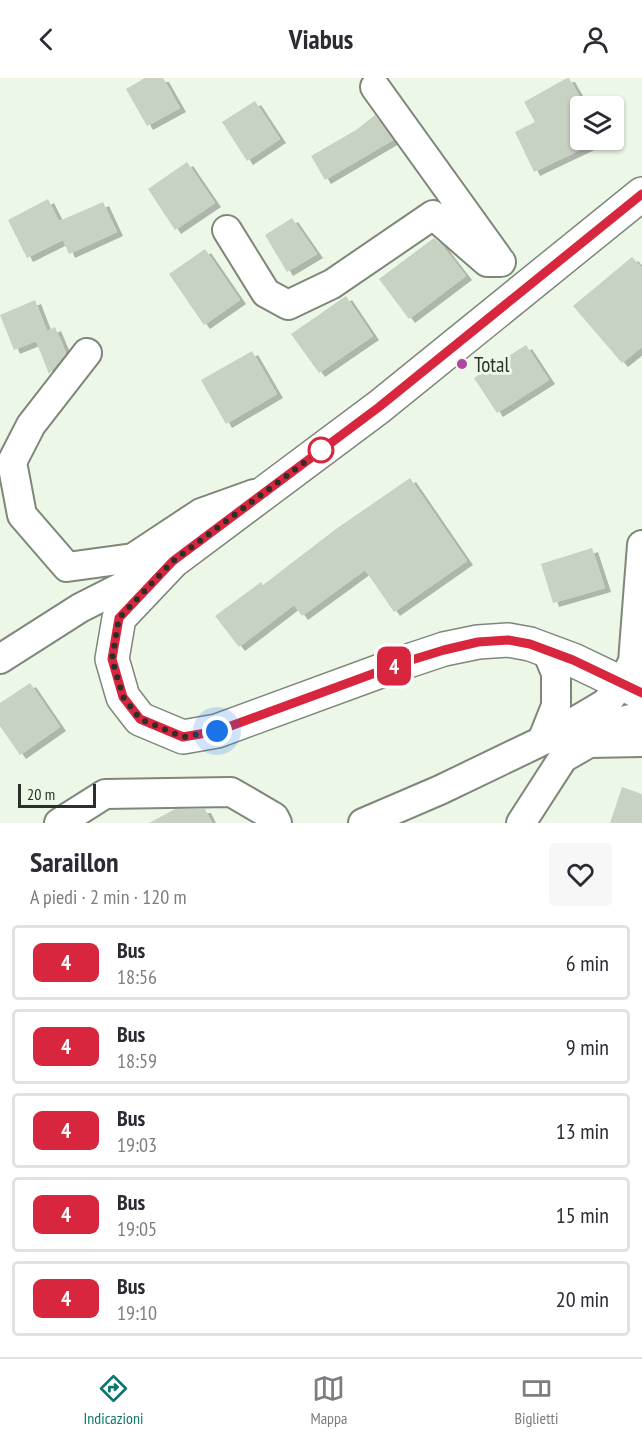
<!DOCTYPE html>
<html lang="it">
<head>
<meta charset="utf-8">
<style>
  :root { --surface:#fff; --page:#f7f7f7; --text:#2b2b33; --muted:#7c7c81; --line:#e1e1e2; --accent:#0f766e }
  body { margin:0; font-family:"PT Sans Narrow",sans-serif; background:var(--page); color:var(--text); height:100vh; display:flex; flex-direction:column; font-size:22px; white-space:nowrap }
  * { box-sizing:border-box; margin:0 }
  p { font-size:20px; color:var(--muted) }
  .icon { flex:none; width:33px; height:33px; fill:none; stroke:currentColor; stroke-width:2; stroke-linecap:round; stroke-linejoin:round }
  .map { position:relative; height:745px; overflow:hidden }
  .side { display:flex; flex-direction:column; background:var(--surface); flex:1 }
  .side>* { flex:none }
  .badge { padding:0 12px; border-radius:9px; font-size:21px; line-height:39px }
  .controls { position:absolute; left:570px; top:18px; display:grid; gap:12px }
  .controls a { display:grid; place-items:center; width:54px; height:54px; border-radius:6px; background:var(--surface); box-shadow:0 2px 4px #0004; font-size:30px }
  .scale { position:absolute; left:18px; bottom:15px; width:78px; box-sizing:border-box; padding-left:6px; border:3px solid #2c302a; border-top:0; font-size:16px; line-height:21px; white-space:nowrap; color:#2c302a; -webkit-text-stroke:4px #edf7e8; paint-order:stroke }
  .you { position:absolute; width:30px; height:30px; margin:-15px; border:4px solid #fff; border-radius:50%; background:#1a73e8; box-shadow:0 0 0 9px #1a73e833 }
  .map>.badge { position:absolute; translate:-50% -50%; box-shadow:0 0 0 3px #fff }
  .round { display:grid; place-items:center; flex:none; width:63px; height:63px; border-radius:6px; background:var(--page) }
  .summary { display:flex; align-items:center; justify-content:space-between; height:102px; padding:0 30px }
  h1 { font-size:28px; font-weight:800; line-height:45px }
  ul { padding:0; list-style:none }
  li { display:flex; align-items:center; gap:18px; height:75px; margin:0 12px 9px; padding:0 18px; border:3px solid var(--line); border-radius:6px }
  li div { flex:1 }
  li b { display:block; font-size:22px }
  li em { font-style:normal }
  li .badge { min-width:66px; font-weight:700; text-align:center }
  header { display:flex; justify-content:space-between; align-items:center; height:78px; padding:0 30px; background:var(--surface); font-size:27px; font-weight:800 }
  .tab-bar { display:flex; justify-content:space-around; align-items:center; height:84px; border-top:2px solid var(--line); background:var(--surface); font-size:16px; color:var(--muted) }
  .tab-bar a { display:grid; justify-items:center; gap:3px }
  .tab-bar .active { color:var(--accent) }
  .map>svg:first-child { display:block }
  .building { fill:#c8d2c3; filter:url(#shadow) }
  .lines { fill:none; stroke-linecap:round; stroke-linejoin:round }
  .minor-casing { stroke:#7e8779; stroke-width:32 }
  .secondary-casing { stroke:#7e8779; stroke-width:36 }
  .minor { stroke:#fff; stroke-width:28 }
  .secondary { stroke:#fff; stroke-width:33 }
  .line-casing { stroke:#fff; stroke-width:14 }
  .line { stroke:#d7263d; stroke-width:9 }
  .walk { stroke:#2c302a; stroke-width:6; stroke-dasharray:0 10.8 }
  .poi-dot { fill:#b145a5; stroke:#edf7e8; stroke-width:2 }
  .stop-dot { fill:#fff; stroke:#d7263d; stroke-width:3 }
  .labels { text-anchor:middle; dominant-baseline:central; stroke-width:6; stroke-linejoin:round; paint-order:stroke }
  .poi-label { font-size:21px; fill:#2c302a; stroke:#edf7e8; text-anchor:start }
</style>
</head>
<body>
<header><svg class="icon" aria-label="back" viewBox="0 0 24 24"><path d="M15 5l-7 7 7 7"/></svg>Viabus<svg class="icon" aria-label="person" viewBox="0 0 24 24"><circle cx="12" cy="8" r="4"/><path d="M4 21q1-7 8-7t8 7"/></svg></header>
<div class="map">
<svg width="642" height="745" viewBox="0 0 642 745">
  <defs>
    <filter id="shadow"><feDropShadow dx="6" dy="4" stdDeviation="0" flood-color="#0004"/></filter>
  </defs>
  <rect width="100%" height="100%" fill="#edf7e8"/>
  <path class="building" d="M 145,0 L 163,0 L 180,30 L 147,48 L 126,11 Z
    M 567,0 L 569,0 L 581,21 L 586,19 L 591,28 L 580,28 L 580,62 L 601,62 L 534,94 L 515,54 L 535,44 L 524,24 Z
    M 255,23 L 280,61 L 247,83 L 222,44 Z
    M 375,37 L 393,62 L 325,102 L 311,78 L 356,52 Z
    M 187,84 L 215,125 L 175,152 L 148,111 Z
    M 48,121 L 59,143 L 103,124 L 117,154 L 69,176 L 63,162 L 27,180 L 8,142 Z
    M 292,140 L 317,176 L 287,194 L 265,157 Z
    M 434,160 L 442,167 L 466,198 L 409,241 L 379,201 Z
    M 205,171 L 240,222 L 204,247 L 169,196 Z
    M 632,179 L 642,190 L 642,269 L 622,285 L 573,228 Z
    M 346,218 L 373,258 L 319,295 L 291,256 Z
    M 35,222 L 47,253 L 55,249 L 66,275 L 49,296 L 36,263 L 14,272 L 0,237 Z
    M 526,267 L 549,302 L 497,335 L 474,300 Z
    M 252,273 L 277,316 L 226,346 L 201,302 Z
    M 410,400 L 467,483 L 394,534 L 365,492 L 302,538 L 294,527 L 239,569 L 215,538 L 261,504 L 263,507 L 336,451 Z
    M 592,470 L 605,510 L 553,525 L 541,486 Z
    M 30,605 L 60,649 L 20,677 L 0,648 L 0,625 Z
    M 622,709 L 642,716 L 642,745 L 610,745 Z
    M 175,731 L 205,731 L 212,745 L 149,745 Z"/>
  <g class="lines">
    <defs>
      <path id="minor" d="M 375,9 L 498,180
        M 227,152 L 266,215 L 288,227 L 332,206 L 433,137 L 487,184 L 501,184
        M 87,275 L 31,347 L 12,384 L 22,437 L 67,489 L 133,480 L 201,435 L 254,416
        M 0,581 L 80,530 L 163,488
        M 576,654 L 642,638
        M 542,663 L 556,628 L 556,595 L 546,571
        M 59,745 L 105,716 L 231,714 L 274,739 L 277,745
        M 363,745 L 440,712 L 542,663 L 606,625 L 621,606 L 633,584 L 642,467
        M 521,745 L 563,680 L 589,665 L 642,664"/>
      <path id="secondary" d="M 642,116 L 379,329 L 173,483 L 119,540 L 112,581 L 123,619 L 140,641 L 183,659 L 217,653 L 405,584 L 444,571 L 478,564 L 508,562 L 530,566 L 573,582 L 642,615"/>
    </defs>
    <use href="#minor" class="minor-casing"/>
    <use href="#secondary" class="secondary-casing"/>
    <use href="#minor" class="minor"/>
    <use href="#secondary" class="secondary"/>
  </g>
  <g class="lines">
    <defs>
      <path id="line" d="M 642,116 L 379,329 L 173,483 L 119,540 L 112,581 L 123,619 L 140,641 L 183,659 L 217,653 L 405,584 L 444,572 L 478,564 L 508,562 L 530,566 L 573,582 L 642,615"/>
    </defs>
    <use href="#line" class="line-casing"/>
    <use href="#line" class="line"/>
    <path class="walk" d="M 217,653 L 183,659 L 140,641 L 123,619 L 112,581 L 119,540 L 173,483 L 321,372"/>
  </g>
  <circle class="poi-dot" cx="462" cy="286" r="6"/>
  <circle class="stop-dot" cx="321" cy="372" r="12"/>
  <g class="labels">
    <g class="poi-label">
      <text x="474" y="286">Total</text>
    </g>
  </g>
</svg>
<div class="controls">
<a><svg class="icon" aria-label="layers" viewBox="0 0 24 24"><path d="M12 4l9 5-9 5-9-5zM3 14l9 5 9-5"/></svg></a>
</div>
<div class="scale">20 m</div>
<div class="you" style="left:217px;top:653px"></div>
<b class="badge" style="left:394px;top:588px;background:#d7263d;color:#fff">4</b>
</div>
<section class="side">
<div class="summary"><div><h1>Saraillon</h1><p>A piedi · 2 min · 120 m</p></div><a class="round"><svg class="icon" aria-label="heart" viewBox="0 0 24 24"><path d="M12 20l-8-8c-3-5 5-10 8-4 3-6 11-1 8 4z"/></svg></a></div>
<ul>
<li><span class="badge" style="background:#d7263d;color:#fff">4</span><div><b>Bus</b><p>18:56</p></div><em>6 min</em></li>
<li><span class="badge" style="background:#d7263d;color:#fff">4</span><div><b>Bus</b><p>18:59</p></div><em>9 min</em></li>
<li><span class="badge" style="background:#d7263d;color:#fff">4</span><div><b>Bus</b><p>19:03</p></div><em>13 min</em></li>
<li><span class="badge" style="background:#d7263d;color:#fff">4</span><div><b>Bus</b><p>19:05</p></div><em>15 min</em></li>
<li><span class="badge" style="background:#d7263d;color:#fff">4</span><div><b>Bus</b><p>19:10</p></div><em>20 min</em></li>
</ul>
</section>
<nav class="tab-bar">
<a class="active"><svg class="icon" aria-label="directions" viewBox="0 0 24 24"><path d="M12 3l9 9-9 9-9-9zM9 14v-3h6M13 9l2 2-2 2"/></svg>Indicazioni</a>
<a><svg class="icon" aria-label="map" viewBox="0 0 24 24"><path d="M3 6l6-2 6 2 6-2v14l-6 2-6-2-6 2zM9 4v14M15 6v14"/></svg>Mappa</a>
<a><svg class="icon" aria-label="tickets" viewBox="0 0 24 24"><path d="M3 7h18v10H3zM15 7v10"/></svg>Biglietti</a>
</nav>
</body>
</html>
